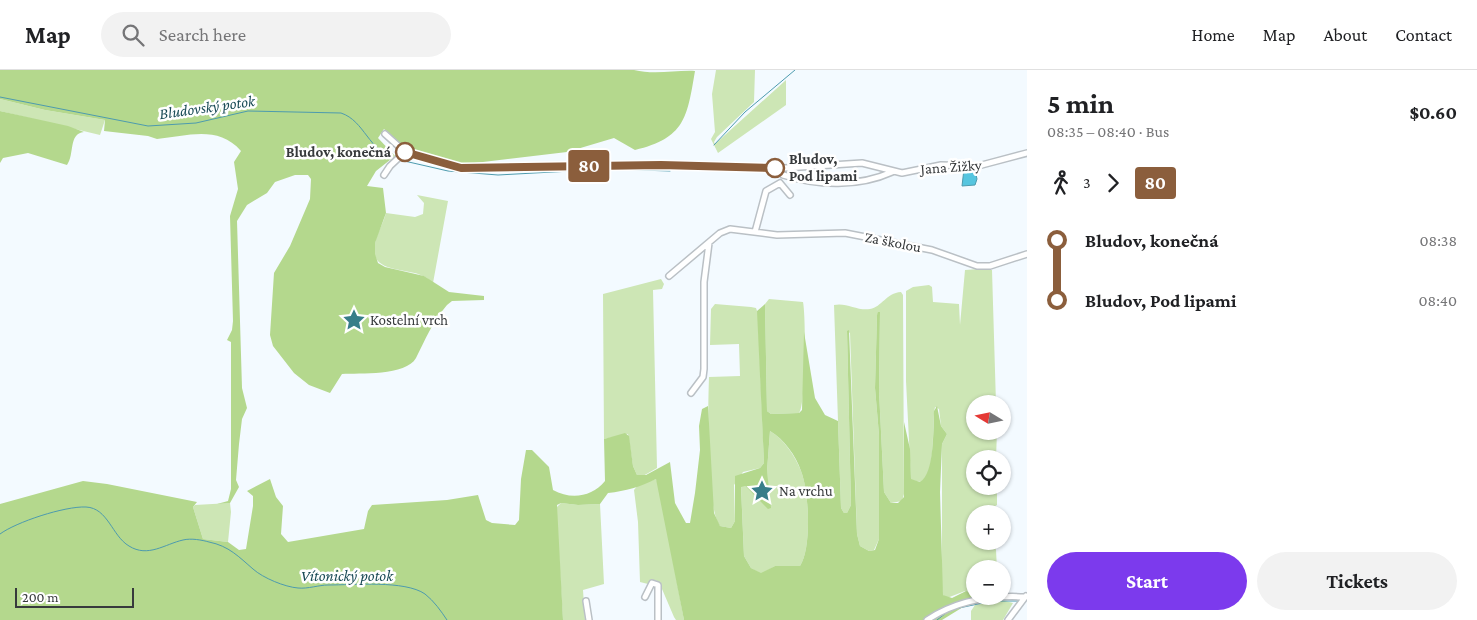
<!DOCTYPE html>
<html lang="en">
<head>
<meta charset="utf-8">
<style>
  :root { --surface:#fff; --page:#f2f2f2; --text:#202124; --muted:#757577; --line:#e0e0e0; --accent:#7c3aed }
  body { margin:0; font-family:"Crimson Pro",serif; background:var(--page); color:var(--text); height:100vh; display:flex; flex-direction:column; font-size:19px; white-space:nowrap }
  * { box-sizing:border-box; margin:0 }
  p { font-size:16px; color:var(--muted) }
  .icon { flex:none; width:28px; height:28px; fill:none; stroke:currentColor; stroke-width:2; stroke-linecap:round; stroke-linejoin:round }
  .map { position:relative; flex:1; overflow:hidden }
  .drawer { display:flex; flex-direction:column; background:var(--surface); width:450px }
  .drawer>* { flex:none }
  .badge { padding:0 10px; border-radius:4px; font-size:18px; line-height:32px }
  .needle { width:32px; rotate:280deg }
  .controls { position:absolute; left:966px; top:325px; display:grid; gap:10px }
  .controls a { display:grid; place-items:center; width:45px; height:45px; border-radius:50%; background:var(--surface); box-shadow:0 1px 4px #0004; font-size:25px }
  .scale { position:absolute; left:15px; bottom:12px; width:119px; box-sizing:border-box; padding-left:5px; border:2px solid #373a3c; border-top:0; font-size:14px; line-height:18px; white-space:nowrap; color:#373a3c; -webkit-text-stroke:4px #fff; paint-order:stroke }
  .map>.badge { position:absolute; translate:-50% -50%; box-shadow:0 0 0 2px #fff }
  .legs { display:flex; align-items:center; gap:8px; height:55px; padding:0 20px; font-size:16px }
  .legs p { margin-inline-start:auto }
  .summary { display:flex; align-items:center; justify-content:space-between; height:85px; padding:0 20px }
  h1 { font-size:28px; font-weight:700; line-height:38px }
  .action { display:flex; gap:10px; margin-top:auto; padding:10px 20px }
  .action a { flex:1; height:58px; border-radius:30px; background:var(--accent); color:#fff; font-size:20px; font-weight:700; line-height:58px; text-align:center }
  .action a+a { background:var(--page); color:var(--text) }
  ul { padding:0 20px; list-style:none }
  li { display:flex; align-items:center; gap:18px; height:60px; font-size:19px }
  li i { display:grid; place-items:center; width:8px; height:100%; margin:0 6px; background:currentColor }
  li i::after { content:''; width:12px; height:12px; margin:-6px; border:4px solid; border-radius:50%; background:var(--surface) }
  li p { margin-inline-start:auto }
  li:first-child i { background:linear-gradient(#0000 50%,currentColor 0) }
  li:last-child i { background:linear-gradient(currentColor 50%,#0000 0) }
  header { display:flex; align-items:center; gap:30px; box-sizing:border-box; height:70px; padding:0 25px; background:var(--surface); border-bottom:1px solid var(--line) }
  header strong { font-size:24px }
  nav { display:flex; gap:28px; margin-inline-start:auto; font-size:18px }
  .search { width:350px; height:45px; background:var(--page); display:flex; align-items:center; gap:12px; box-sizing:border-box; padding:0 18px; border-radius:28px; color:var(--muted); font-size:19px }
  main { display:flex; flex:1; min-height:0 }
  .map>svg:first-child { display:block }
  .green { fill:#cde6b5 }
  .forest { fill:#b4d88d; fill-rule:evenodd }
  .water { fill:#56c5df; stroke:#4d9bae }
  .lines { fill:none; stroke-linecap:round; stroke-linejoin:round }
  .stream { stroke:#4d9bae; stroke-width:1 }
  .minor-casing { stroke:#bac0c5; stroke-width:8 }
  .minor { stroke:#fff; stroke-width:5 }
  .line-1-casing { stroke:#fff; stroke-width:11 }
  .line-1 { stroke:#8b5e3c; stroke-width:8 }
  .stop-1-dot { fill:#fff; stroke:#8b5e3c; stroke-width:2.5 }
  .labels { text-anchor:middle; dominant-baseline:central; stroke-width:5; stroke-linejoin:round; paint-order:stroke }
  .stop-label { font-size:15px; font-weight:bold; fill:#373a3c; stroke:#fff; text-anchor:end }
  .street-label { font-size:15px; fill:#373a3c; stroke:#fff }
  .poi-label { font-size:15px; fill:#373a3c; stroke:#fff; text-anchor:start }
  .water-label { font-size:16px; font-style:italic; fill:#1a4b56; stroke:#fff }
</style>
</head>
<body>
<header>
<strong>Map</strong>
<div class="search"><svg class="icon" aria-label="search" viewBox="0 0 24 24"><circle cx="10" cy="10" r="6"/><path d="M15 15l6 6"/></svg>Search here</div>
<nav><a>Home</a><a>Map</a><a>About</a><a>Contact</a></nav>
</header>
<main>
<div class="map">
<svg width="1027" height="550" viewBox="0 0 1027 550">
  <rect width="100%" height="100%" fill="#f3faff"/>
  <path class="green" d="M 716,0 L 755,0 L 754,32 L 717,67 L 714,72 L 715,74 L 786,10 L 786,35 L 718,83 L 711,69 L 715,62 L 712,24 Z
    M 0,29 L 45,40 L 105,50 L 100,65 L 0,41 Z
    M 417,125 L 448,131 L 433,213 C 430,211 427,207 423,206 C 406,197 368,204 375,173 C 377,163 383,154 386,143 L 415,147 L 423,144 L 424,133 Z
    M 979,199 L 992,200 L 996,334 L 975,334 L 975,361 L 997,361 L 996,389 L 975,389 L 975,416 L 997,416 L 997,435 L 982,444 L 975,444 L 975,471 L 993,471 L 996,480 L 997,499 L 975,499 L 975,523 L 965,521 L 947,528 L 943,525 L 942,518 L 942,374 L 947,364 L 941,356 L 939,339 L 935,337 C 931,354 937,403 921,412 L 911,410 L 906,311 L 906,221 L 913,217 L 929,215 L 932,217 L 933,232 L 959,234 L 960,255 L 965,200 Z
    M 661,209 L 664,214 L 662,219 L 653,220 L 657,398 L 643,406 L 637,405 L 633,396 L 628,364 L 604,369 L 603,224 Z
    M 901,222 L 903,225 L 904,424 L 902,431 L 891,433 L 884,422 L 879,321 L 880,242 L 877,245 L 875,318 L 879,365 L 879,469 L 874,480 L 869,481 L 860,476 L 857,464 L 850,263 L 847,261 L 851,435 L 847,443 L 844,443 L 841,438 L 834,235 C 846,232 857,241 870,239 C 882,237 886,223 901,222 Z
    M 769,229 L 803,232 C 806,246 806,335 799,343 L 771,344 L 767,341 L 765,234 Z
    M 715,234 L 751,237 L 756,238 L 758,244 L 764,393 L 760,398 L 743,402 L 734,415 L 735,451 L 731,458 L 720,456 C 706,439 708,334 709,307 L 740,306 L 739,274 L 710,275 L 711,239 Z
    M 770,361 C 784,369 795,386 801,401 C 809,421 812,478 800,496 L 775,496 L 761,504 L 751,498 L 744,486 L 741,416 L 745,416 L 768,438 L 767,401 Z
    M 656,409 L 659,415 L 684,550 L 676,550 L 674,547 L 659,512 L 655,510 L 648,514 L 640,512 L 638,452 L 634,420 L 638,415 Z
    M 230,433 L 231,442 L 228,472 L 203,469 L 193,437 L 195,435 Z
    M 561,433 L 578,435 L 600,434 L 604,514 L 583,520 L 585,550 L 563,550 L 556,438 Z
    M 1001,530 L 1013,533 L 1003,550 L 971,550 L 971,541 L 975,535 Z"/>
  <path class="forest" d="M 0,0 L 634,0 C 654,5 676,0 695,1 C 687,48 685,68 635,80 L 614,68 L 567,82 L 458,95 L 406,80 L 384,59 L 378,68 L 395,86 L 376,101 L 367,116 L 383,118 L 386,143 L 375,173 L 375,184 L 378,193 L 385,197 L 424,206 L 449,222 L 484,226 L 484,230 L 452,231 L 447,235 C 433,251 425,270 416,288 C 406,306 359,303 342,304 L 330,323 L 309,315 L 294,303 L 273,276 L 270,265 L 274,203 L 290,176 L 310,129 L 311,109 L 308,105 L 295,105 L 275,112 L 267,123 L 247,135 L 237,151 L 242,318 L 247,338 L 242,349 L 239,374 L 236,410 L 239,417 L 230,433 L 217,434 L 228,431 L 231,419 L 231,272 L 227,270 L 232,260 L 233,251 L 230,146 L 238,119 L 234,92 L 241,81 C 218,55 188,66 157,69 L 148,66 L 104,61 L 105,50 L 45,40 L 0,29 Z
    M 0,41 L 68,56 L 84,62 C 68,64 75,84 67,95 L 28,83 L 3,88 L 0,93 Z
    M 765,234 L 767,341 L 771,344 L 799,343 L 802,340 L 804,262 L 815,328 L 825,345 L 838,351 L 841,438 L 844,443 L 847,443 L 851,435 L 847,261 L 849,260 L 857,464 L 860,476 L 869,481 L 875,480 L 879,469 L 879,365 L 875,318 L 877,245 L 878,242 L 880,242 L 879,321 L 884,422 L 891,433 L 898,433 L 904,427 L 904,352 L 910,379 L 911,409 L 920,412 C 935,404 933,357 934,341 L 937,336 L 941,356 L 947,364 L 942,374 L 940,422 L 943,525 L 952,528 L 966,521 L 975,523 L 975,526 L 981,526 L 942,550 L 684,550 L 656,409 C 640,417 626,421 608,423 L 600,434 L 578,435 L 561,433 L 557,435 L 563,550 L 0,550 L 0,434 L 83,411 L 107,414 L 197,432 L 193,437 L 203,469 L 228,472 L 239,480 L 246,479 L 253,436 L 253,426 L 247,421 L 270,409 L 276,427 L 283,436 L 281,464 L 288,472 L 364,459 L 368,441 L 372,435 L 447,430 L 478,425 L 486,450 L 492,453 L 515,455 L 519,450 L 521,409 L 526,380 L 532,380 L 549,397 L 553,420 C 571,430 592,427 605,411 L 604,369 L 625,363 L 629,366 L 633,396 L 637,405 L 646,405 L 670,392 L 675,433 L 686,453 L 690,453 L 695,423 L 700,380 L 699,356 L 702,339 L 708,336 L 714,443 L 720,456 L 731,458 L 735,451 L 735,406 L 760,398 L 764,393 L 757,241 ZM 770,361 C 784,369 796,386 801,401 C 809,421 812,478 800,496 L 775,496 L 761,503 L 751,498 L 744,486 L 741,417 L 745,416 L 768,439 L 771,438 L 767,401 Z"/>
  <path class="water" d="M 964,99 L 975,100 L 977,109 L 975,115 L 962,116 Z"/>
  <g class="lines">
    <path class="stream" d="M 0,27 L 148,56 L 196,53 L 248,41 L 341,43 C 365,51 368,81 396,89
      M 714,75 L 745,42 L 795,0
      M 400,90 L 448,101 L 498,105 L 608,99 L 670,101
      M 0,464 C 16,452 65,436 86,437 C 108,438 112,466 129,476 C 148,488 165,474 183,470 C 191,468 202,470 209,472 C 229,476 239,487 253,499 C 263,508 285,517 298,518 C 308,519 319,515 328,515 C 353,515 405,510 425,524 C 434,531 441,541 447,550
      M 959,538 L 992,531 L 1019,531
      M 937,550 L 946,543"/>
    <defs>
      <path id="minor" d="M 385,64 L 405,82 L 461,98 L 661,95 L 785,98 L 862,93 L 902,103 L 941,95 L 978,96 L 1027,83
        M 384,105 L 390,96 L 405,82
        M 783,105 C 818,116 859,117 892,102
        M 780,113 L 790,125
        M 755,162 L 766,121 L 780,113
        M 669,206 L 720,163 L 730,159 L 777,165 L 845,163 L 932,180 L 977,196 L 990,196 L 1027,184
        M 691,323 L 703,307 L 704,299 L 704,212 L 709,173
        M 645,527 L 652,513 L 658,515 L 658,550
        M 586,531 L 589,550
        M 927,550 C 956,531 991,525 1025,527
        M 1008,550 L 1026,526"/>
    </defs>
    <use href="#minor" class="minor-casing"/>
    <use href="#minor" class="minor"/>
  </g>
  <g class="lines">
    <defs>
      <path id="line-1" d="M 405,82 L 461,98 L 661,95 L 775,98"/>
    </defs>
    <use href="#line-1" class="line-1-casing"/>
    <use href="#line-1" class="line-1"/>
  </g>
  <defs>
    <symbol id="sight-bare" viewBox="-9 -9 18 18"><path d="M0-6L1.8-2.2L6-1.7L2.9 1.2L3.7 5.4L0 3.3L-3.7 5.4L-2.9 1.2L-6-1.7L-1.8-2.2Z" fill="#377d89" stroke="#fff" stroke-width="2.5" paint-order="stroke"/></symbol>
  </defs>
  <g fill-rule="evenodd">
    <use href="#sight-bare" x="338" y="234" width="32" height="32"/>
    <use href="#sight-bare" x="746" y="405" width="32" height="32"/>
  </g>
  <g class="stop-1-dot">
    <circle cx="405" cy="82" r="9"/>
    <circle cx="775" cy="98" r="9"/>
  </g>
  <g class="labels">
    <g class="stop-label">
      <text x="391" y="82">Bludov, konečná</text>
      <text x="789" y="89" text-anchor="start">Bludov,<tspan x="789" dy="17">Pod lipami</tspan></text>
    </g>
    <g class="street-label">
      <text transform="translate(951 97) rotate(-4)">Jana Žižky</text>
      <text transform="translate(893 172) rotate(11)">Za školou</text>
    </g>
    <g class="poi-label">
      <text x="370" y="250">Kostelní vrch</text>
      <text x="779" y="421">Na vrchu</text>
    </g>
    <g class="water-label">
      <text transform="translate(207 37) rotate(-8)">Bludovský potok</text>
      <text x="347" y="505">Vítonický potok</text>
    </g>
  </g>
</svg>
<div class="controls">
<a><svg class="needle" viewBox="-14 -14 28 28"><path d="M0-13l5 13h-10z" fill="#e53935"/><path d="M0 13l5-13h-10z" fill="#757577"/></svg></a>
<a><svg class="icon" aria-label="locate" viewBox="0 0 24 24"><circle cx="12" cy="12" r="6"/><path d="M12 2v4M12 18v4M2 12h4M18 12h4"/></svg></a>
<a>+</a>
<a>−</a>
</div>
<div class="scale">200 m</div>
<b class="badge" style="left:589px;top:96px;background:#8b5e3c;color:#fff">80</b>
</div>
<section class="drawer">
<div class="summary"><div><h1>5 min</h1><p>08:35 – 08:40 · Bus</p></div><b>$0.60</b></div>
<div class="legs"><svg class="icon" aria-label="walk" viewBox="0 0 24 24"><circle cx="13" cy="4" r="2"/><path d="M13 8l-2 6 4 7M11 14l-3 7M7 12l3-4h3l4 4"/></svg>3<svg class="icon" aria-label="forward" viewBox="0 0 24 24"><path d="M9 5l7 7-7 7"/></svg><b class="badge" style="background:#8b5e3c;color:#fff">80</b></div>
<ul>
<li><i style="color:#8b5e3c"></i><b>Bludov, konečná</b><p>08:38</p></li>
<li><i style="color:#8b5e3c"></i><b>Bludov, Pod lipami</b><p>08:40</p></li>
</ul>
<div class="action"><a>Start</a><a>Tickets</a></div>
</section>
</main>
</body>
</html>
